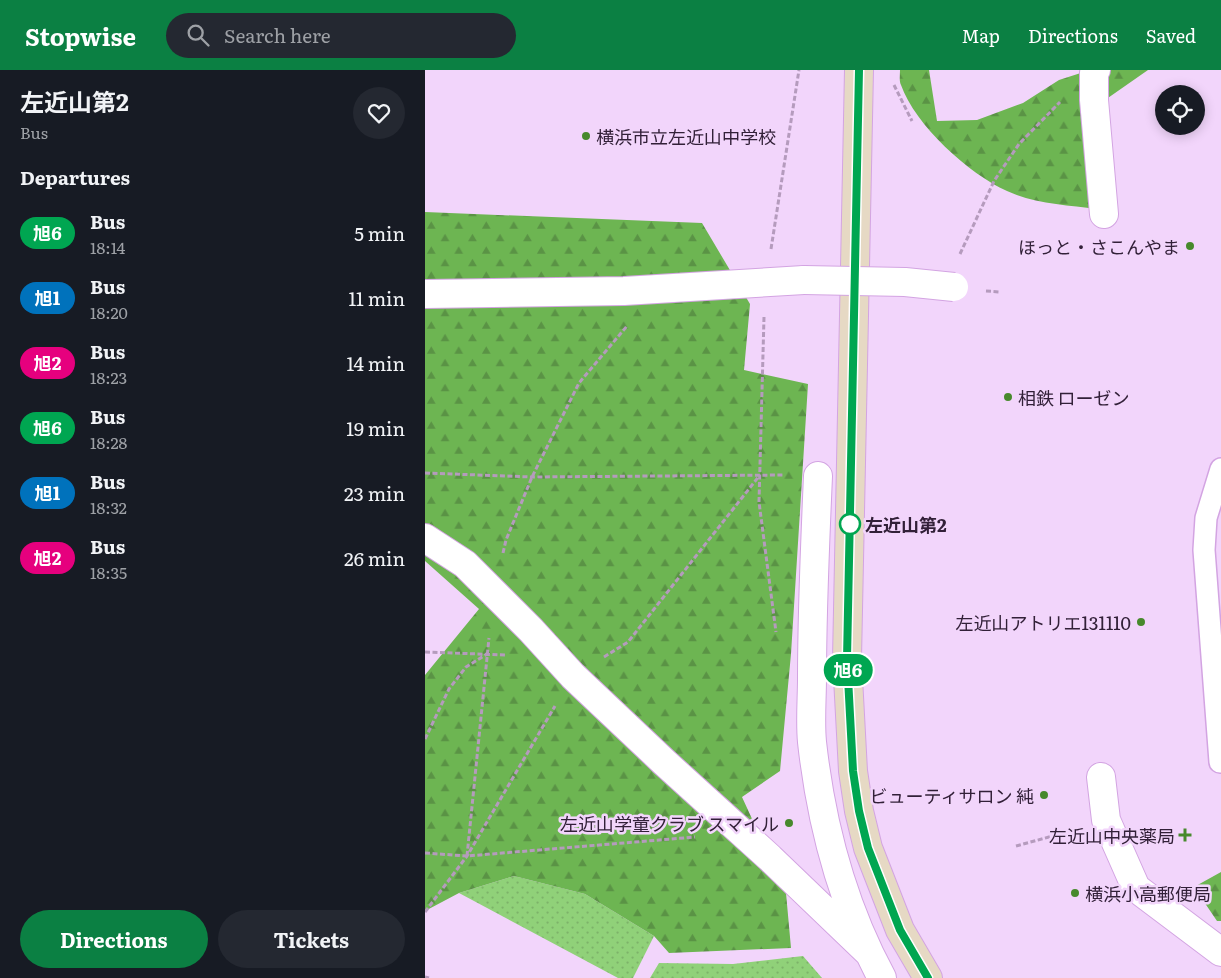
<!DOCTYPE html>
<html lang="en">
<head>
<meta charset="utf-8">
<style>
  :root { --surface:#171b24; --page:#242831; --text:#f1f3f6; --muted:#9ea1a6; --accent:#0b8043 }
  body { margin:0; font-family:Literata,"Noto Sans JP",serif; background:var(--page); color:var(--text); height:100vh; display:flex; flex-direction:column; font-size:19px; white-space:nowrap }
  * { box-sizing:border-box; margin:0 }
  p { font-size:16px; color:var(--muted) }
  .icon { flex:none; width:28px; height:28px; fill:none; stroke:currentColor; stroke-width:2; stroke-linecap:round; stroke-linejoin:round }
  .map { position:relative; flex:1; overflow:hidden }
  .sheet { display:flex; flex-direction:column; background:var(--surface); width:425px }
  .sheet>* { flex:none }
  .badge { padding:0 10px; border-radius:16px; font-size:18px; line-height:32px }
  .tools { position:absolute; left:730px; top:15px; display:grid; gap:10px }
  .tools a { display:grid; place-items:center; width:50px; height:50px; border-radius:50%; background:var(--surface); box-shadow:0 2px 12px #0003; font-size:25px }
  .map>.badge { position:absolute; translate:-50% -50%; box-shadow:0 0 0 2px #fff }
  h2 { padding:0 20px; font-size:19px; line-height:45px }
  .round { display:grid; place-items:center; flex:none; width:52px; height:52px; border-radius:26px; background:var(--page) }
  .headline { display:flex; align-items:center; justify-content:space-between; height:85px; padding:0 20px }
  h1 { font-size:24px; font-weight:700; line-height:38px }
  .action { display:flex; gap:10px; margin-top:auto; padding:10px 20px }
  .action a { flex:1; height:58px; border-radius:30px; background:var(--accent); color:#fff; font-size:20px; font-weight:700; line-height:58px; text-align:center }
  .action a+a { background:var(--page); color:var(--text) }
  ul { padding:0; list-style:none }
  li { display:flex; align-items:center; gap:15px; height:65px; padding:0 20px }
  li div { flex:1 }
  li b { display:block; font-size:19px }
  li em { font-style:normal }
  li .badge { min-width:55px; font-weight:700; text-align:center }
  header { display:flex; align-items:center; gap:30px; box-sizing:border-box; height:70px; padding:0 25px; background:var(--accent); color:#fff }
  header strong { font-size:24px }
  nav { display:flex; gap:28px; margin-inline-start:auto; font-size:18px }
  .search { width:350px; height:45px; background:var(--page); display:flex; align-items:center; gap:12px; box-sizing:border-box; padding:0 18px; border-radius:28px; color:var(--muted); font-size:19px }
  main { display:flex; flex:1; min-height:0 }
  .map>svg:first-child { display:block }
  .grass { fill:url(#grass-dots) }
  .forest { fill:url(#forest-firs) }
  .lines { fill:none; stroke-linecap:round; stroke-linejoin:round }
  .lane-casing { stroke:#d3a4e2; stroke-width:24 }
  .street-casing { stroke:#d3a4e2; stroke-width:30 }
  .secondary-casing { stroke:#d3a4e2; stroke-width:30 }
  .path { stroke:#b59bbd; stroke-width:3; stroke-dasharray:5 2.5; stroke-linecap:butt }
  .lane { stroke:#fff; stroke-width:21 }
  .street { stroke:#fff; stroke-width:28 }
  .secondary { stroke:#e6d9c4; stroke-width:28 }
  .street-bridge-casing { stroke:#d3a4e2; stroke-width:30; stroke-linecap:butt }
  .street-bridge { stroke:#fff; stroke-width:28 }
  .line-casing { stroke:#fff; stroke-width:11 }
  .line { stroke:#00a651; stroke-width:8 }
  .poi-dot { fill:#47892c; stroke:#f2d5fb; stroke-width:2 }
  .stop-dot { fill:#fff; stroke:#00a651; stroke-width:2.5 }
  .labels { text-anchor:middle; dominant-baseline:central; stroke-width:5; stroke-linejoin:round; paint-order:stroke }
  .poi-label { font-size:18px; fill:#322038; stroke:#f2d5fb; text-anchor:end }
  .stop-label { font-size:18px; font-weight:bold; fill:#322038; stroke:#f2d5fb; text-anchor:start }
</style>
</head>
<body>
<header>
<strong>Stopwise</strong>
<div class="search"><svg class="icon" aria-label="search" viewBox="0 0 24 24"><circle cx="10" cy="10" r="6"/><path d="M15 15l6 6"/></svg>Search here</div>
<nav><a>Map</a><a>Directions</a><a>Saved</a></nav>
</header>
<main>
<section class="sheet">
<div class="headline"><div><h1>左近山第2</h1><p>Bus</p></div><a class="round"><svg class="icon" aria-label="heart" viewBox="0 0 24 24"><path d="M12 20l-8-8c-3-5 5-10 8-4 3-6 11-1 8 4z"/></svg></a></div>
<h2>Departures</h2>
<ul>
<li><span class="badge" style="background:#00a651;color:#fff">旭6</span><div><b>Bus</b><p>18:14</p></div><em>5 min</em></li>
<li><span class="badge" style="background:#0072bc;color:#fff">旭1</span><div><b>Bus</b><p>18:20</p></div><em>11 min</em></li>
<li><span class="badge" style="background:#e6007e;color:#fff">旭2</span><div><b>Bus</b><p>18:23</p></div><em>14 min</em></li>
<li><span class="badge" style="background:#00a651;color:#fff">旭6</span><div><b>Bus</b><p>18:28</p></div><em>19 min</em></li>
<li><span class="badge" style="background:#0072bc;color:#fff">旭1</span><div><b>Bus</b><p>18:32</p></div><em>23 min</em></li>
<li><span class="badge" style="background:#e6007e;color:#fff">旭2</span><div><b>Bus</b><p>18:35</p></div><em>26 min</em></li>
</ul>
<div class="action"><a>Directions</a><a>Tickets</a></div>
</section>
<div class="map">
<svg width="796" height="908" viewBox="0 0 796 908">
  <defs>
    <pattern id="grass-dots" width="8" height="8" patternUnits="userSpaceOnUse" patternTransform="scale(1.25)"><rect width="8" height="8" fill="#90d179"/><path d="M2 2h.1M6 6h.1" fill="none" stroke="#7db369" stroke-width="1.8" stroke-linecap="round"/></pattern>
    <pattern id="forest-firs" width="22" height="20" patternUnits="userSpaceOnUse" patternTransform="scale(1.25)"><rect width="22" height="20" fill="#6db552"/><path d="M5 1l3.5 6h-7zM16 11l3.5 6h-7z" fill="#5a9345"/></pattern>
  </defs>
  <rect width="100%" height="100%" fill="#f2d5fb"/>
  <path class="grass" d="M 89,806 L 160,824 L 229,866 L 208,908 L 193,908 L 34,823 Z
    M 378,886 L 397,908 L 225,908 L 234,893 L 308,894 Z"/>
  <path class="forest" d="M 475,0 L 504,0 L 512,51 L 552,50 L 598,33 L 634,10 L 665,0 L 723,0 L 680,30 L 672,139 C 642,135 610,134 582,121 C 544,104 490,55 476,15 C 474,11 475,5 475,0 Z
    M 0,142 L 277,153 L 325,234 L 319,300 L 383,314 L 366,584 L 355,701 L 317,727 L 361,823 L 366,878 L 244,883 L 229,866 L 160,824 L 89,806 L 34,823 L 0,841 L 0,605 L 54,539 L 0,491 Z
    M 796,802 L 796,851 L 792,851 L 769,817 Z"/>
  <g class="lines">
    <defs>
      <path id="lane" d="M 795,692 L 779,480 L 781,448 L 796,399"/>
      <path id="street" d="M 671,0 L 669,3 L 669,30 L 679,144
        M 0,224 L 199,221 L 379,210
        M 393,406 C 390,473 387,541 387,608 C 387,629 385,651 387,672 C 396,753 418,836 457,908
        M 0,468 L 40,494 L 106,560 L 148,606 L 239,692 L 345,788 L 444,883
        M 676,707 L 681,750 L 711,818 L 796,882"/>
      <path id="secondary" d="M 434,0 L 422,589 L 428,701 L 434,741 L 443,778 L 475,860 L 503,908"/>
    </defs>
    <use href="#lane" class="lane-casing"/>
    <use href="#street" class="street-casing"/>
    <use href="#secondary" class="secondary-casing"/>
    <path class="path" d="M 469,15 L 487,51
      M 346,179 L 374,0
      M 535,184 L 569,111 L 594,74 L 635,32
      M 561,221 L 575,222
      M 339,247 L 334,432 L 351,562
      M 0,403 L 107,407 L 359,405
      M 78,483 L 81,470 L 107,407 L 154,313 L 202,256
      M 0,582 L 80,585
      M 179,587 L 203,572 L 335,405
      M 0,669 L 24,619 L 41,597 L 62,584
      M 591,776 L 646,761 L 646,758
      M 0,783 L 42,786 L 270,767
      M 42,786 L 64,568
      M 0,842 L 42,786 L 130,636
      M 0,907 L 4,908"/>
    <use href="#lane" class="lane"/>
    <use href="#street" class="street"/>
    <use href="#secondary" class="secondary"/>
    <defs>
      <path id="street-bridge" d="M 379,210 L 480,212 L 529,217"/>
    </defs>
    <use href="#street-bridge" class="street-bridge-casing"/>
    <use href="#street-bridge" class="street-bridge"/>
  </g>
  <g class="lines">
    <defs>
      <path id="line" d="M 434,0 L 422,589 L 428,701 L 434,741 L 443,778 L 475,860 L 503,908"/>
    </defs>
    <use href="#line" class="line-casing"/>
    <use href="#line" class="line"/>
  </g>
  <g class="poi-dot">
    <circle cx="161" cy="66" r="5"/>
    <circle cx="765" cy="176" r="5"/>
    <circle cx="583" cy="327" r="5"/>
    <circle cx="716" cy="552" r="5"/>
    <circle cx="619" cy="725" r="5"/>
    <circle cx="364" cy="753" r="5"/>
    <path d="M757.5 757.5h5v5h5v5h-5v5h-5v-5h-5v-5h5z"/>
    <circle cx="650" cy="823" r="5"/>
  </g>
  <circle class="stop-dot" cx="425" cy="454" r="10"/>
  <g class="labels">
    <g class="poi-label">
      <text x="171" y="66" text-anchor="start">横浜市立左近山中学校</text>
      <text x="755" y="176">ほっと・さこんやま</text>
      <text x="593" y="327" text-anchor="start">相鉄 ローゼン</text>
      <text x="706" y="552">左近山アトリエ131110</text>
      <text x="609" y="725">ビューティサロン 純</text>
      <text x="354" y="753">左近山学童クラブ スマイル</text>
      <text x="750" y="765">左近山中央薬局</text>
      <text x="660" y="823" text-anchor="start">横浜小高郵便局</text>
    </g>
    <g class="stop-label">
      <text x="440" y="454">左近山第2</text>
    </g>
  </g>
</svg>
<div class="tools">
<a><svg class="icon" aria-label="locate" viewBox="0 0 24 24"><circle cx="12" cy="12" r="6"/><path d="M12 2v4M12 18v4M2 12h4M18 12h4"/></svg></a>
</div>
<b class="badge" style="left:423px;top:600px;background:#00a651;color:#fff">旭6</b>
</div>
</main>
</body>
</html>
